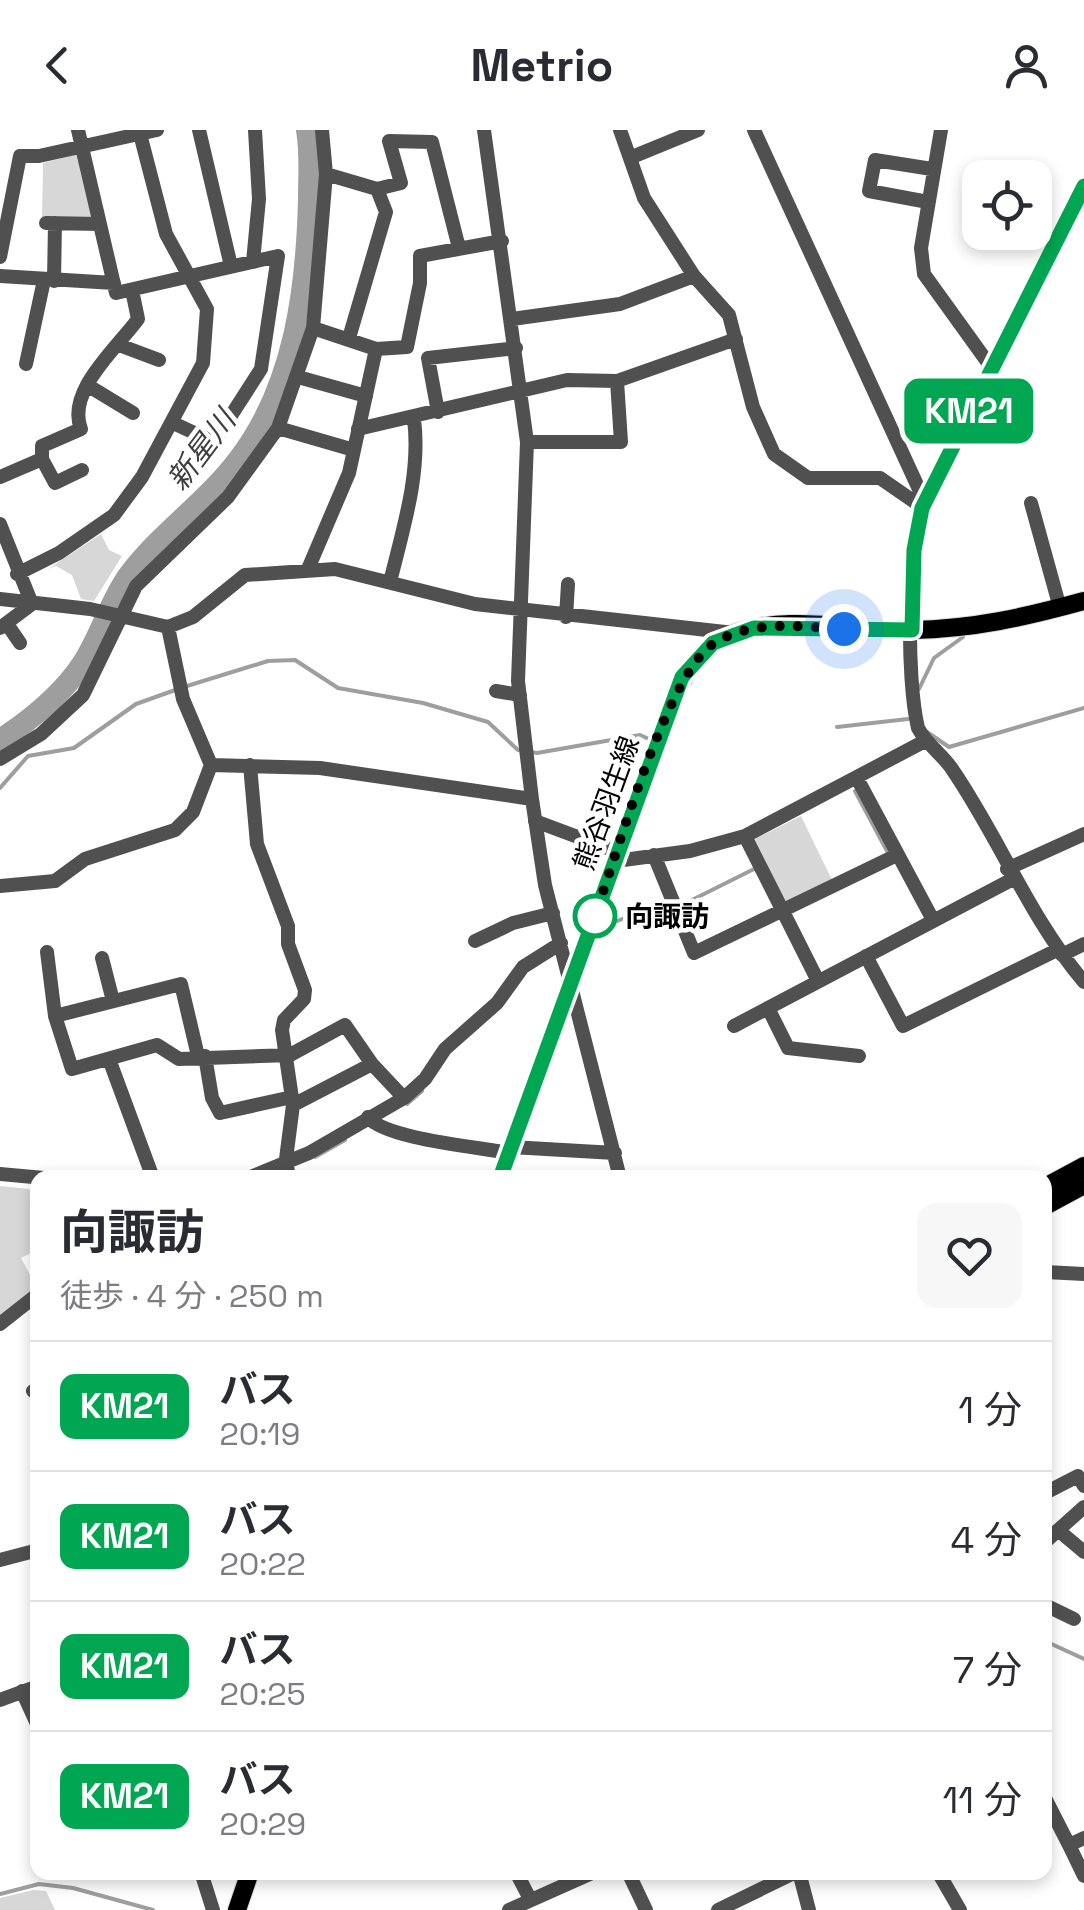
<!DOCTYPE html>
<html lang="ja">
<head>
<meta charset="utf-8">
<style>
  :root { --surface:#fff; --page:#f7f7f7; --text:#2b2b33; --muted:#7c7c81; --line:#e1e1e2 }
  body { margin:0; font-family:"Space Grotesk","Noto Sans JP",sans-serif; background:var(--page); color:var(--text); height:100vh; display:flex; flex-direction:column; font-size:38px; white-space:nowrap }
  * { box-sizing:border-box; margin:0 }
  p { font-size:32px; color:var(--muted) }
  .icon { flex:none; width:55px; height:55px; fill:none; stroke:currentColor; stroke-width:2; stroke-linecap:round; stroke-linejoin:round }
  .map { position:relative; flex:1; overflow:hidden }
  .side { position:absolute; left:30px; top:1040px; width:1022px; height:710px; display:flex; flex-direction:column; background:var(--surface); border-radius:20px; box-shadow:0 5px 15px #0003 }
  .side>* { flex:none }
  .badge { padding:0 20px; border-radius:15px; font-size:35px; line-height:65px }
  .tools { position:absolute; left:962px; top:30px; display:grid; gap:20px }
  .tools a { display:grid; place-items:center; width:90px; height:90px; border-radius:20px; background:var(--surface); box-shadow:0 5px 15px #0003; font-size:50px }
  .you { position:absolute; width:50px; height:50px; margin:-25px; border:8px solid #fff; border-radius:50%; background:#1a73e8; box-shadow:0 0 0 15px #1a73e833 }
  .map>.badge { position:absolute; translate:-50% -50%; box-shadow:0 0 0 5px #fff }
  .round { display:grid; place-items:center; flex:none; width:105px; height:105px; border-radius:20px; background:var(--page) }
  .overview { display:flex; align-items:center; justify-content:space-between; height:170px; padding:0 30px }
  h1 { font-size:48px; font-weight:700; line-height:75px }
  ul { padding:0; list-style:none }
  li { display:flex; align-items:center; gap:30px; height:130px; padding:0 30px; border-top:2px solid var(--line) }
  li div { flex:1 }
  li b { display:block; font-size:38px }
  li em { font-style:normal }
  li .badge { min-width:110px; font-weight:700; text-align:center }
  header { display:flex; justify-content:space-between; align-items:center; height:130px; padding:0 30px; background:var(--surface); font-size:45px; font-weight:700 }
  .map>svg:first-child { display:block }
  .green { fill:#d7d7d7 }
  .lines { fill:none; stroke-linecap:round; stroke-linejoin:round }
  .stream { stroke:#9e9e9e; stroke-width:4 }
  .river { stroke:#9e9e9e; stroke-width:22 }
  .major-casing { stroke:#dbdbdb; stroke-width:20 }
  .minor { stroke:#505050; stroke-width:14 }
  .major { stroke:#000; stroke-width:18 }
  .line-casing { stroke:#fff; stroke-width:22 }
  .line { stroke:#00a651; stroke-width:15 }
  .walk { stroke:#000; stroke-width:10; stroke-dasharray:0 18 }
  .stop-dot { fill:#fff; stroke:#00a651; stroke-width:5 }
  .labels { text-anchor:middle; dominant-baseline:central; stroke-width:9; stroke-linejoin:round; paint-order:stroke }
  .street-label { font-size:28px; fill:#000; stroke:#fff }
  .stop-label { font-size:28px; font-weight:bold; fill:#000; stroke:#fff; text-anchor:start }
  .water-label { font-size:30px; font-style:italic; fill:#3f3f3f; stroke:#fff }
</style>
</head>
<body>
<header><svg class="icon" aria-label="back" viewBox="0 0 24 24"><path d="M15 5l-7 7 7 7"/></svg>Metrio<svg class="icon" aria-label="person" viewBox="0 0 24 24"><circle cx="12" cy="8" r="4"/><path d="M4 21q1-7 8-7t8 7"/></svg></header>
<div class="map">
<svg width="1084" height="1780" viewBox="0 0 1084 1780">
  <rect width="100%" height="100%" fill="#fff"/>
  <path class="green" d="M 78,24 L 94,91 L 42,90 L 43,33 Z
    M 101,404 L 109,420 L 122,426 L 94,471 L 81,469 L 72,445 L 56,436 L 48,439 Z
    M 801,686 L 832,750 L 786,774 L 755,709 Z
    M 0,1056 L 38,1060 L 37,1120 L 21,1128 L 37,1158 L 0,1187 Z
    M 33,1760 L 46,1761 L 55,1780 L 0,1780 L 0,1768 Z"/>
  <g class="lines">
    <path class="stream" d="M 187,556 L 268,531 L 295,530 L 338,558 L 423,573 L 488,592 L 518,620 L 537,623 L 640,605 L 651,610
      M 919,559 L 934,528 L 963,507
      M 837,597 L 908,589
      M 927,602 L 949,617 L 1084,578
      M 0,658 L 28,626 L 74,618 L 136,574 L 178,559
      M 855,661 L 887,721
      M 686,773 L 758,737
      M 597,799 L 665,772
      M 407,974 L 422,961
      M 315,1027 L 345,1010
      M 1045,1511 L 1084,1529
      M 0,1764 L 39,1754 L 73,1758 L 153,1780"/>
    <path class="river" d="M 0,610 C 32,589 62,565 83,533 C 101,505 110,471 129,445 C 161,402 206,373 239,329 C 295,256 307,158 309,68 C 309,46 311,22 307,0"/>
    <defs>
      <path id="major" d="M 500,1048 L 672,572 C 685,542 700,518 730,505 C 784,483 855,501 912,500 C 973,499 1026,487 1084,471
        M 1045,1057 L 1084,1036
        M 1045,1076 L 1084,1055
        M 237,1780 L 250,1742"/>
    </defs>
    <use href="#major" class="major-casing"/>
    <path class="minor" d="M 78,0 L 116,163 L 278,126 L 261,239 L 214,312 L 173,293
      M 199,0 L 231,136
      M 484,0 L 527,312 L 518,551 L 532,669 L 545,755 L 620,1048
      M 620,0 L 644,68 L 694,146 L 729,185 L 753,277 L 774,324 L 808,348 L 880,348 L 922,377
      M 754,0 L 924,370
      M 941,0 L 921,118 L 924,144 L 991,237
      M 632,27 L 698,0
      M 326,44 L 377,59 L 401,53 L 389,11 L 432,12 L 459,118
      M 1084,56 L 924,370 C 907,418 906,548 918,598 C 927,615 942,624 952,639 C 1000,709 1029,787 1084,852
      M 928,72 L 869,61 L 875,30 L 932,39
      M 46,93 L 100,94
      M 0,127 L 20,26 L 39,26 L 157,0
      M 253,132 L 259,69 L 255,0
      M 0,146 L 114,153
      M 54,151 L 55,93
      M 512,189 L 620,174 L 694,146
      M 349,208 L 386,82 L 377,59
      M 119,215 L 159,230
      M 376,219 L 407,217 L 420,153 L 420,126 L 502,111
      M 26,234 L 44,150
      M 298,247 L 366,266
      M 87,255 L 133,283
      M 438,282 L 428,228 L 516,218
      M 278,298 L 354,320
      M 358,299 L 567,250 L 617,251 L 736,209
      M 527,312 L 621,312 L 617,251
      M 42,329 L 55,353 L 82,340
      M 0,347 L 42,329 L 42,316 L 81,299 C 66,261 117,218 138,189 L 132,160
      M 1031,373 L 1060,478
      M 0,394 L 32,474
      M 308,439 L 349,343 L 376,219 L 313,198
      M 17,444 L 59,423 L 114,385 L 142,347 L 203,233 L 207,179 L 166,104 L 139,0
      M 390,452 C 403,399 421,343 414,289
      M 0,469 L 90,479 L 168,497 L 193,487 L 245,445 L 335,439 L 475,474 L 734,503
      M 566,487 L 568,454
      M 7,494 L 20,513
      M 168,497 L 183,569 L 211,635 L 320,638 L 532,669
      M 0,498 L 32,474
      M 496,561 L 520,565
      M 0,629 L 41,604 L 83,565 L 136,456 L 228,367 L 278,298 L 313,198 L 326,44 L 322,0
      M 250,635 L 257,714 L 288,796 L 288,814 L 305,860 L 304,869 L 284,890 L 282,900 L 293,975 L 286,1029 L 289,1048
      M 858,650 L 933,790
      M 535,691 L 618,722
      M 745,706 L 818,851
      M 654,725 L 694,823 L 897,725
      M 616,731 L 690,721 L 745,706 L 925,611
      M 1007,739 L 1084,704
      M 0,756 L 55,751 L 85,729 L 175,700 L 193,682 L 211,635
      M 475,811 L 513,793 L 553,783
      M 47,822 L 55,886
      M 1062,825 L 1084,814
      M 866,826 L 903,896 L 1057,820
      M 102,828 L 113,871
      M 768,878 L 788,918 L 859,926
      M 734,896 L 1013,749
      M 198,926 L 181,854 L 55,886 L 72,939 L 157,915 L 179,929 L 290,925 L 345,895 L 372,934 L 404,968
      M 205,926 L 212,968 L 220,983 L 292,967
      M 109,929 L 153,1048
      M 293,975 L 372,934
      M 368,987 C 385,1009 479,1017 509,1023
      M 511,1017 L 615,1023
      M 0,1044 L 44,1048
      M 248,1048 L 309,1023 L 404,968 L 425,949 L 445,919 L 497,873 L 523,837 L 561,813
      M 1045,1142 L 1084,1144
      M 0,1194 L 38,1164
      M 33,1261 L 38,1259
      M 1045,1363 L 1078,1346 L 1084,1356
      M 1058,1400 L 1084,1422
      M 1045,1412 L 1084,1377
      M 0,1430 L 38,1420
      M 1045,1475 L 1074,1489
      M 22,1561 L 38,1596
      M 0,1570 L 38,1556
      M 1045,1668 L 1069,1715 L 1084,1708
      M 1069,1715 L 1084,1746
      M 201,1742 L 213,1780
      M 516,1742 L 530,1769
      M 628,1742 L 646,1780
      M 799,1742 L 809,1780
      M 938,1742 L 960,1780
      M 509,1780 L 594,1742
      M 718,1780 L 796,1742"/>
    <use href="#major" class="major"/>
  </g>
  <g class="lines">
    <defs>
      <path id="line" d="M 500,1048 L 682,547 L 713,513 L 754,498 L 912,500 L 914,420 L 922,378 L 1084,56"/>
    </defs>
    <use href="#line" class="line-casing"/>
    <use href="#line" class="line"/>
    <path class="walk" d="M 595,786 L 593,790 C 616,731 667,539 716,512 C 755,489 802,497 844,499"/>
  </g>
  <circle class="stop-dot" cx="595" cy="786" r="20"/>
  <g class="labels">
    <g class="street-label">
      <text transform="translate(606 673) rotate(-70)">熊谷羽生線</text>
    </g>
    <g class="stop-label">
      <text x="625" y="786">向諏訪</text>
    </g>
    <g class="water-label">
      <text transform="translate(201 320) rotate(-53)">新星川</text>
    </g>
  </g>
</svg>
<div class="tools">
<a><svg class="icon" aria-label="locate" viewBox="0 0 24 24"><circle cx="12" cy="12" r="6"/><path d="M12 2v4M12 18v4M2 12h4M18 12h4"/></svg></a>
</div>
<div class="you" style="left:844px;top:499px"></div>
<b class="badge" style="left:969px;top:281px;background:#00a651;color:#fff">KM21</b>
<section class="side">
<div class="overview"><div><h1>向諏訪</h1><p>徒歩 · 4 分 · 250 m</p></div><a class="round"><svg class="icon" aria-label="heart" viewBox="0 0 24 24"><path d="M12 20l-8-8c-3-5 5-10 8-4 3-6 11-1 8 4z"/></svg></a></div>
<ul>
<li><span class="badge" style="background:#00a651;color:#fff">KM21</span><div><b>バス</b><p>20:19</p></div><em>1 分</em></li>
<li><span class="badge" style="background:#00a651;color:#fff">KM21</span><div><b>バス</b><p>20:22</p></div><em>4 分</em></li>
<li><span class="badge" style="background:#00a651;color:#fff">KM21</span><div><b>バス</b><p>20:25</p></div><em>7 分</em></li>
<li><span class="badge" style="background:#00a651;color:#fff">KM21</span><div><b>バス</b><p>20:29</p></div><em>11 分</em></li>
</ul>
</section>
</div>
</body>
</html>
